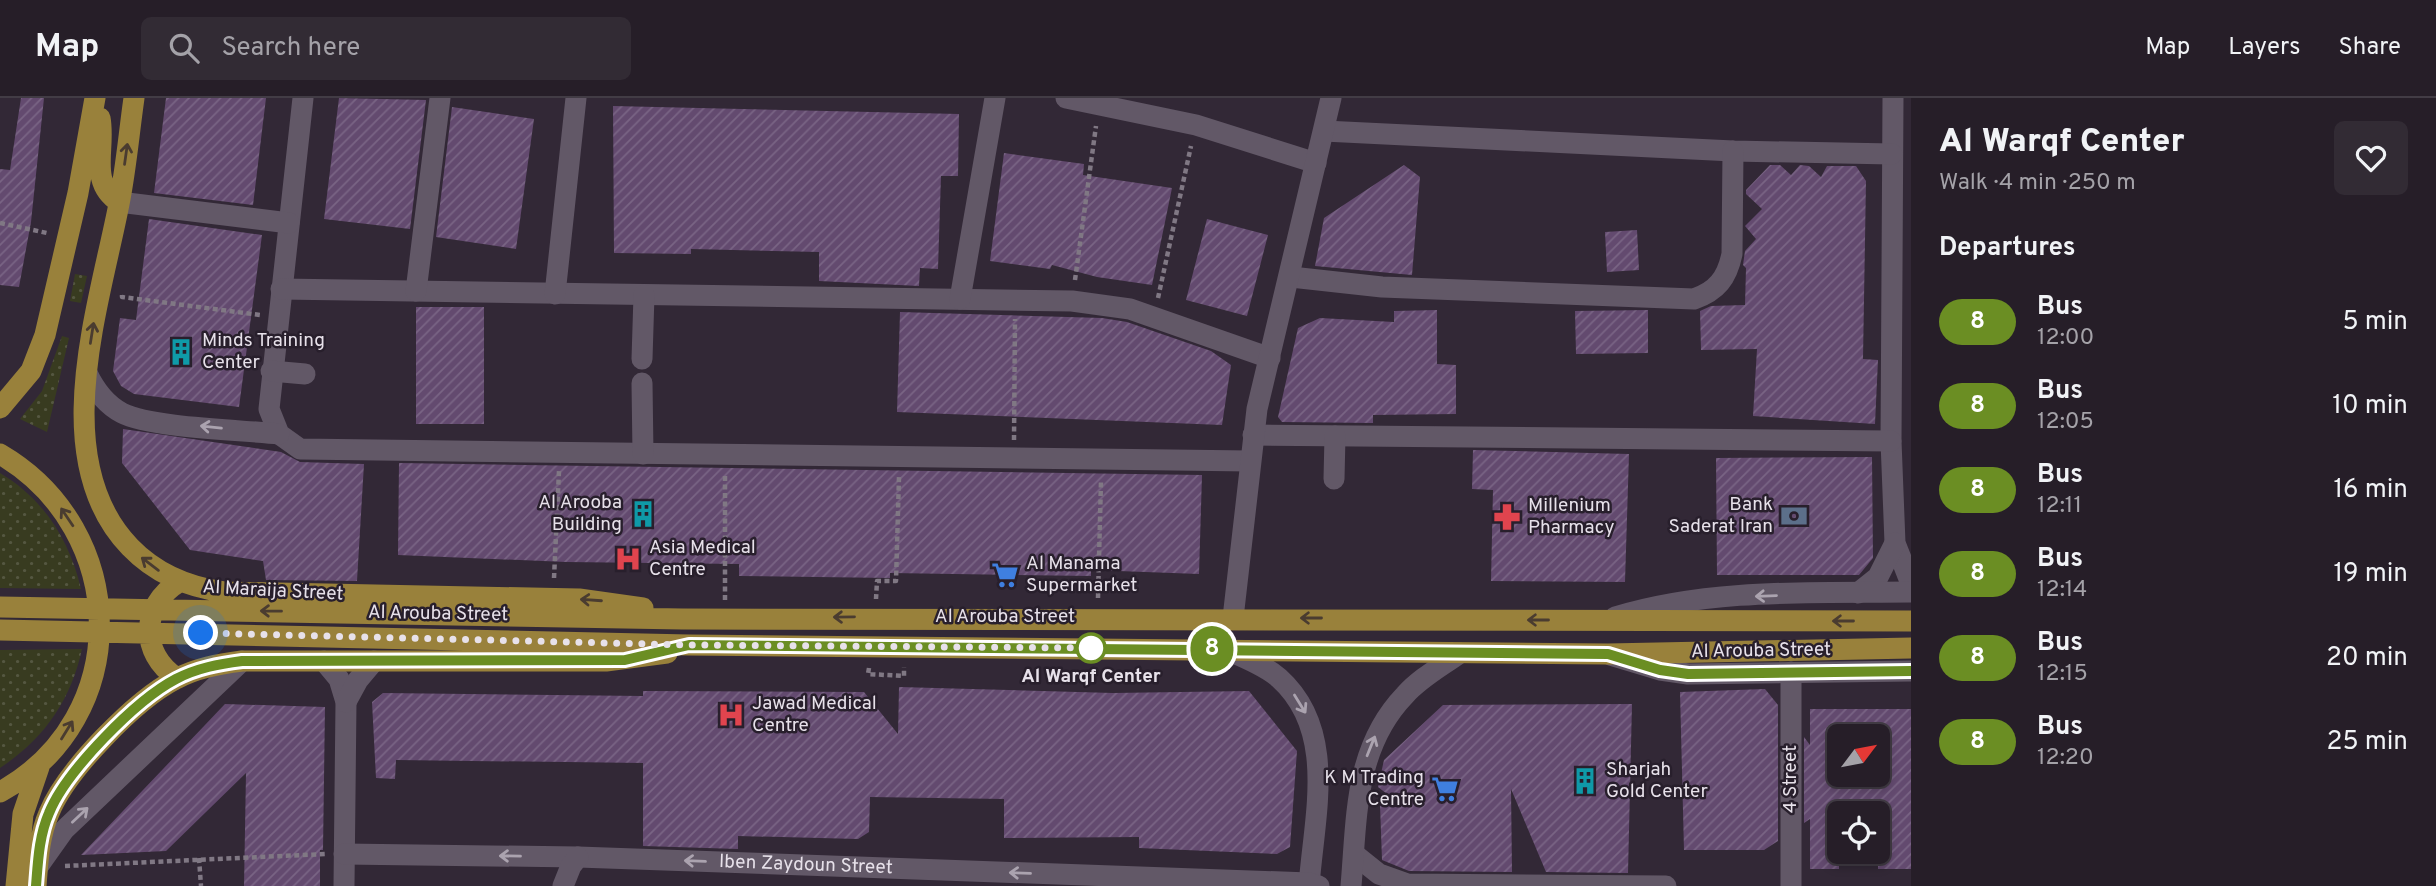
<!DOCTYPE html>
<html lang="en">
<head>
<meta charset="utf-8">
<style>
  :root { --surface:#261e28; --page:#322b34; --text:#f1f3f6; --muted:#a4a2a8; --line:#423c45 }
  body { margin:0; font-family:Overpass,sans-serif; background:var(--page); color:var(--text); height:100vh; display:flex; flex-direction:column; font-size:26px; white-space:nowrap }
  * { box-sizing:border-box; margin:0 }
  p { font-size:23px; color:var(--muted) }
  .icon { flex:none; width:38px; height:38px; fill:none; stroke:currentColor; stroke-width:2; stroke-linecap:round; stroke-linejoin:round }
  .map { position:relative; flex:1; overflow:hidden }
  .panel { display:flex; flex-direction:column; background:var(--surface); width:525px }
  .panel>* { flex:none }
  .badge { padding:0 14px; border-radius:23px; font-size:24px; line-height:46px }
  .needle { width:46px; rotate:58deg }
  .fabs { position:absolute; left:1827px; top:626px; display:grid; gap:14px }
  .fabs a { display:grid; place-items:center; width:63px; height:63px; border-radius:10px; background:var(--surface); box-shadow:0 4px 10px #0003,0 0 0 2px var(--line); font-size:35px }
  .you { position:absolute; width:35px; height:35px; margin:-18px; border:5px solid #fff; border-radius:50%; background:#1a73e8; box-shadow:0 0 0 10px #1a73e833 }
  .map>.badge { position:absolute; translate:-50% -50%; box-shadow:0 0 0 4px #fff }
  h2 { padding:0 28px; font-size:26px; line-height:63px }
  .round { display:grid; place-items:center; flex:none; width:74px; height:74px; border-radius:10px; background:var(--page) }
  .head { display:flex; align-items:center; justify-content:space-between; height:119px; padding:0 28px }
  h1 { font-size:33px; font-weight:800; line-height:52px }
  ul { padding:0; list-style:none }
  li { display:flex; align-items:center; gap:21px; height:84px; padding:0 28px }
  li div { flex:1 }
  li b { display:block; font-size:26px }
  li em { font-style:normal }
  li .badge { min-width:77px; font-weight:700; text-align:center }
  header { display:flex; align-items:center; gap:42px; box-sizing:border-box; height:98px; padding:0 35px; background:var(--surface); border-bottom:2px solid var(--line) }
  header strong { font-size:33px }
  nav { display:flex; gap:38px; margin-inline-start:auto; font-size:24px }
  .search { width:490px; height:63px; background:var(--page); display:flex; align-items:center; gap:18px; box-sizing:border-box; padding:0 24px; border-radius:10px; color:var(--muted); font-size:26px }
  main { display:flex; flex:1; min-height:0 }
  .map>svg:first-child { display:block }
  .grass { fill:url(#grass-dots) }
  .building { fill:url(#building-hatch); fill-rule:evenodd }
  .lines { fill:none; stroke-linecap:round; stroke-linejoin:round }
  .path { stroke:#807884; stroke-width:4.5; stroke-dasharray:5 3.5; stroke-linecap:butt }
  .minor { stroke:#625867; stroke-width:21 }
  .major { stroke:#99813b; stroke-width:21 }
  .oneway { stroke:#4a3c30 }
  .oneway2 { stroke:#aba3af }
  .line-casing { stroke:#fff; stroke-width:16 }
  .line { stroke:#6b8e23; stroke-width:10 }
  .walk { stroke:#e7e1ea; stroke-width:7; stroke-dasharray:0 12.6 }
  .stop-dot { fill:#fff; stroke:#6b8e23; stroke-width:3.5 }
  .labels { text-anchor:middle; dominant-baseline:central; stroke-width:5; stroke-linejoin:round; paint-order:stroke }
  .poi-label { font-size:19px; fill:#e7e1ea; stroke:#281f2c; text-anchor:start }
  .street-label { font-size:19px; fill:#e7e1ea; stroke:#281f2c }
  .stop-label { font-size:19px; font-weight:bold; fill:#e7e1ea; stroke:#281f2c }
</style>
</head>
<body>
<header>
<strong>Map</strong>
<div class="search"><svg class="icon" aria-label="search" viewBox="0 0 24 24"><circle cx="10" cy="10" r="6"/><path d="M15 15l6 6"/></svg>Search here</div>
<nav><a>Map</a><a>Layers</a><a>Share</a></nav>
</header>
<main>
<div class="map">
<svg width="1911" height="788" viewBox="0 0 1911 788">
  <defs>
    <pattern id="grass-dots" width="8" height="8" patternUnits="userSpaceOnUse" patternTransform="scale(1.75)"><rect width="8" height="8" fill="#383b20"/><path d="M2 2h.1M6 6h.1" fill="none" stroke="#555741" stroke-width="1.8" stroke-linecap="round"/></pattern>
    <pattern id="building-hatch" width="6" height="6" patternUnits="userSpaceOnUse" patternTransform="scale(1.75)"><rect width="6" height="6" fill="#634a6f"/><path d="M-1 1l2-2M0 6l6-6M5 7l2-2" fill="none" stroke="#796484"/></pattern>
  </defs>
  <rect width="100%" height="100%" fill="#322836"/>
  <path class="grass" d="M 75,176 L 87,178 L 81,205 L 70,203 Z
    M 62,238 L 69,240 L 47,334 L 20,321 L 42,293 Z
    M 0,375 C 44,401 70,443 81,491 L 0,490 Z
    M 82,551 C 71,602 44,641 0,670 L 0,552 Z"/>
  <path class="building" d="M 21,0 L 44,0 L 31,124 L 19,189 L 0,187 L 0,71 L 10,72 Z
    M 166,0 L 266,0 L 253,107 L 154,95 Z
    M 339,0 L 426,2 L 410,131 L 324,121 Z
    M 613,8 L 959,16 L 958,78 L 941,78 L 938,171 L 920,170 L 919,188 L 819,183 L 819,154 L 691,151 L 691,156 L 614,155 Z
    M 452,9 L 534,21 L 516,151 L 436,139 Z
    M 1004,55 L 1084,66 L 1083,77 L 1172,90 L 1152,187 L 1097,179 L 1052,167 L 1050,171 L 990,163 Z
    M 1404,67 L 1420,79 L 1412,177 L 1315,168 L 1324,120 Z
    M 1770,67 L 1780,67 L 1791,77 L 1800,67 L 1809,68 L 1821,79 L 1827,68 L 1856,68 L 1866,83 L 1863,261 L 1878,262 L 1875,326 L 1753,318 L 1757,251 L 1701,252 L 1700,213 L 1711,208 L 1745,207 L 1746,170 L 1743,167 L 1745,153 L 1756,141 L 1745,128 L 1762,111 L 1746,96 L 1746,92 Z
    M 149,121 L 262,137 L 239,309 L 134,296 L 121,288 L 113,273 L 120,220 L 136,222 Z
    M 1207,121 L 1268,137 L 1247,218 L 1186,202 Z
    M 1637,132 L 1639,172 L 1607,174 L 1605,134 Z
    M 416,209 L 484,209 L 484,326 L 416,326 Z
    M 1437,212 L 1437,266 L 1456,267 L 1456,316 L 1373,317 L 1373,325 L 1282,324 L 1278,319 L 1298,230 L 1320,220 L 1394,224 L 1394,213 Z
    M 1648,212 L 1648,255 L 1576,256 L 1575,213 Z
    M 900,214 L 1102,220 L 1127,224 L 1211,253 L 1231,267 L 1222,327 L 897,314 Z
    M 123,331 L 281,354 L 300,364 L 364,366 L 357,483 L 266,482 L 263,463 L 190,452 L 122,365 Z
    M 1473,352 L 1629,356 L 1625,484 L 1491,483 L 1493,392 L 1472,391 Z
    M 1872,359 L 1873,460 L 1859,477 L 1717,477 L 1716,360 Z
    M 399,365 L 1202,377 L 1199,476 L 1091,472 L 1091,478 L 890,475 L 890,480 L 739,478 L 739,466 L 566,464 L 398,457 Z
    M 899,589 L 1113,595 L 1249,593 L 1297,653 L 1290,749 L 1277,756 L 1139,750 L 1139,739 L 1004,740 L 1004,701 L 870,699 L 869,734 L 858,741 L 738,738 L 738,751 L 643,748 L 643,665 L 396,662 L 395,681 L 376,680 L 372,604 L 383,595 L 643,598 L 643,593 L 864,594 L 898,636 Z
    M 1765,591 L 1778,607 L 1778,743 L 1764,752 L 1684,752 L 1680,594 Z
    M 225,606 L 325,609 L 323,752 L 320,752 L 320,788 L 244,788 L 246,675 L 166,753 L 81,757 Z
    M 1632,606 L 1628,775 L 1546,774 L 1511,691 L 1512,774 L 1409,773 L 1382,762 L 1380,707 L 1387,696 L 1378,689 L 1384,662 L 1443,607 Z
    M 1810,611 L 1911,611 L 1911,771 L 1878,771 L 1878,716 L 1839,716 L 1839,771 L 1810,771 L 1810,721 L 1804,725 L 1804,639 L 1810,647 ZM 1839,639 L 1878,639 L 1878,677 L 1839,677 Z"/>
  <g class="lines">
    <path class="path" d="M 0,125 L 47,135
      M 1075,182 L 1096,28
      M 122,197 L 122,199 L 260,217
      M 1158,200 L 1191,48
      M 1014,342 L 1015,221
      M 725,378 L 725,502
      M 554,480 L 559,373
      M 1098,500 L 1101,383
      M 876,501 L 877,483 L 896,483 L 899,379
      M 869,570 L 868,576 L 904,578 L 904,569
      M 199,760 L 201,788
      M 65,768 L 325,756"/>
    <g class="minor">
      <path d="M 303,0 L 269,311 L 279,336 L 300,351 L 1250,363"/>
      <path d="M 1066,0 L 1196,27 L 1316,65"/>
      <path d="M 1893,0 L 1891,343 L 1895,445 L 1911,486"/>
      <path d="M 1324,33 L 1733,53 L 1892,56"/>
      <path d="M 119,104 L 289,125"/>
      <path d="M 1291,179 L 1382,189 L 1694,201 C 1717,193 1727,180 1732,156 L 1733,53"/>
      <path d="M 281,191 L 1072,203 L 1130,211 L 1270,260"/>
      <path d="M 416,193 L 440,0"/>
      <path d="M 555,196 L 576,0"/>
      <path d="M 960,201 L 995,0"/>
      <path d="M 642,261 L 644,197"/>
      <path d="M 271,273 L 305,276"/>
      <path d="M 87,275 C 95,292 105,306 122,315 C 151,330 243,332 279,336"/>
      <path d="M 642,285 L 643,356"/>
      <path d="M 1253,337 L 1891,343"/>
      <path d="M 1334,381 L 1335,338"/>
      <path d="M 1858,495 L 1878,479 L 1895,445"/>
      <path d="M 1615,519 C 1709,490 1814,495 1911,494"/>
      <path d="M 1233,520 L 1257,311 L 1331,0"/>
      <path d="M 1227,552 C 1244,560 1264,567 1279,580 C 1338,633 1314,718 1309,788"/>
      <path d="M 1610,557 L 1660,572 L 1688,576 L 1911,573"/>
      <path d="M 324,563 L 339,581 L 346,604 L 344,788"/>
      <path d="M 346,604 L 358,582 L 374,563"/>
      <path id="s1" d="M 344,756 L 578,759 L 1309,785 L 1319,788"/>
      <path d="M 1354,756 L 1379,776 L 1407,786 L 1666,788"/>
      <path d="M 37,770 L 64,732 L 242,563"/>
      <path d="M 563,788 L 571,768 L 578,759"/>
      <path d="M 1351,788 C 1357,719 1354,650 1405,597 C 1420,580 1442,568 1460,555"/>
      <path d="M 1791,788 L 1791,574"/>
    </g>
    <path class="major" d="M 134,0 C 129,35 126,71 119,106 C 99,209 46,362 130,449 C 156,476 187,489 224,494 L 579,501 L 643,510
      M 100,20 C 106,51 88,84 119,104
      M 0,310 L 31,273 L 45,237 L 78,95 L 95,0
      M 0,356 C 130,432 135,620 0,694
      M 0,509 L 682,521 L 1911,523
      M 0,532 L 689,547 L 1608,556 L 1911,550
      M 177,580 C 139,555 141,507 179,484
      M 16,788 L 23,716 L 39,669
      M 36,788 C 38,763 39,738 49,715 C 66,673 135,602 176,581 C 196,570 219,566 242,563 L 606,563 L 667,555"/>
  </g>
  <defs><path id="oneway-shaft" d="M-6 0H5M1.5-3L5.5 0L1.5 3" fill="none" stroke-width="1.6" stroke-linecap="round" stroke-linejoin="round" transform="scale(1.75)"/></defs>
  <g class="oneway">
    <use href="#oneway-shaft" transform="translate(126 56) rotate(-82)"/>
    <use href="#oneway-shaft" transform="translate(92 235) rotate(-81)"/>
    <use href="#oneway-shaft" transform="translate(67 419) rotate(-124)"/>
    <use href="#oneway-shaft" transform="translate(150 466) rotate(-143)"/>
    <use href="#oneway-shaft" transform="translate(591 502) rotate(-176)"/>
    <use href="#oneway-shaft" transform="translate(271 513) rotate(-179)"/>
    <use href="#oneway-shaft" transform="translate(844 519) rotate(179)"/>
    <use href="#oneway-shaft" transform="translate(1311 520) rotate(-180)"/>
    <use href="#oneway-shaft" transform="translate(1538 522) rotate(-180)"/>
    <use href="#oneway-shaft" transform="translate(1843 523) rotate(-180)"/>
    <use href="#oneway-shaft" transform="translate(67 632) rotate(-58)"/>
  </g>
  <g class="oneway2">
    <use href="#oneway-shaft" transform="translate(211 329) rotate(-174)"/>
    <use href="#oneway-shaft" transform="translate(1766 498) rotate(178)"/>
    <use href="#oneway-shaft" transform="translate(1300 606) rotate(58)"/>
    <use href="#oneway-shaft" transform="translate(1371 648) rotate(-68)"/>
    <use href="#oneway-shaft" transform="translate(80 717) rotate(-43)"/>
    <use href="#oneway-shaft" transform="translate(510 758) rotate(-179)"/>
    <use href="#oneway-shaft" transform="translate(695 763) rotate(-178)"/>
    <use href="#oneway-shaft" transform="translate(1020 775) rotate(-178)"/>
  </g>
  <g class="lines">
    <defs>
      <path id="line" d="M 36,788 C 38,763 39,738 49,715 C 66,673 136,602 176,581 C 197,570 219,566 242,563 L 625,562 L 689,547 L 1608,556 L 1660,572 L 1688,576 L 1911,573"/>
    </defs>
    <use href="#line" class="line-casing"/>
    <use href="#line" class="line"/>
    <path class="walk" d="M 201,535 L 689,547 L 1094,550 L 1091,550"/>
  </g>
  <defs>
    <symbol id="building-bare" viewBox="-9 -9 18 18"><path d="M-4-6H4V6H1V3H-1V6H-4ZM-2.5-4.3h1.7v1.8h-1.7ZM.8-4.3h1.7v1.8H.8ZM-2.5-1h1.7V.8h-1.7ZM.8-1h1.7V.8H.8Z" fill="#0f9aa8" stroke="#281f2c" stroke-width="2.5" paint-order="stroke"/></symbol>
    <symbol id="bank-bare" viewBox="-9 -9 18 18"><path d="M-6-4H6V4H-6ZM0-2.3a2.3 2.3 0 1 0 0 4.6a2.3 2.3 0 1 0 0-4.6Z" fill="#5c6f8a" stroke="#281f2c" stroke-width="2.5" paint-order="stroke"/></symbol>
    <symbol id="pharmacy-bare" viewBox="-9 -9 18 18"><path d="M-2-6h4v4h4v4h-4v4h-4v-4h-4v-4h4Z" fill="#e0444e" stroke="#281f2c" stroke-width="2.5" paint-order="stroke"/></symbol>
    <symbol id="hospital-bare" viewBox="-9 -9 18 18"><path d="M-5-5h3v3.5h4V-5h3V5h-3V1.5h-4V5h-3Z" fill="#e0444e" stroke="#281f2c" stroke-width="2.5" paint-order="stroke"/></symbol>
    <symbol id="supermarket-bare" viewBox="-9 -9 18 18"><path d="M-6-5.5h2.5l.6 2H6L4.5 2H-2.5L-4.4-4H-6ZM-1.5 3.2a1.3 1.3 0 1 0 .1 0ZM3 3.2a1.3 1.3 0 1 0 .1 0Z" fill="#3f7fe0" stroke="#281f2c" stroke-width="2.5" paint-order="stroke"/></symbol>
  </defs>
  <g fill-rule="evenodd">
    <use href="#building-bare" x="162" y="235" width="38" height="38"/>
    <use href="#building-bare" x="624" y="397" width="38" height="38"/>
    <use href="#bank-bare" x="1775" y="399" width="38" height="38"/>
    <use href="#pharmacy-bare" x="1488" y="400" width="38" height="38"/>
    <use href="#hospital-bare" x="609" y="442" width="38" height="38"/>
    <use href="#supermarket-bare" x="986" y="458" width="38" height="38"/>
    <use href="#hospital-bare" x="712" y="598" width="38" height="38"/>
    <use href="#building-bare" x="1566" y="664" width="38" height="38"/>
    <use href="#supermarket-bare" x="1426" y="672" width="38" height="38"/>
  </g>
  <circle class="stop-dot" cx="1091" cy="550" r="14"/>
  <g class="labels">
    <g class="poi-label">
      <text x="202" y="243">Minds Training<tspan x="202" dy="22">Center</tspan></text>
      <text x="622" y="405" text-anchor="end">Al Arooba<tspan x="622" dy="22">Building</tspan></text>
      <text x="1773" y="407" text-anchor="end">Bank<tspan x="1773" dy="22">Saderat Iran</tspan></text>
      <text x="1528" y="408">Millenium<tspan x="1528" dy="22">Pharmacy</tspan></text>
      <text x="649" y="450">Asia Medical<tspan x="649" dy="22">Centre</tspan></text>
      <text x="1026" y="466">Al Manama<tspan x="1026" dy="22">Supermarket</tspan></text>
      <text x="752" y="606">Jawad Medical<tspan x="752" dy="22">Centre</tspan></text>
      <text x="1606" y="672">Sharjah<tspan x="1606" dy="22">Gold Center</tspan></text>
      <text x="1424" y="680" text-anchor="end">K M Trading<tspan x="1424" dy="22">Centre</tspan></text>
    </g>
    <g class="street-label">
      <text transform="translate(273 493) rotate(3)">Al Maraija Street</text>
      <text transform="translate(438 516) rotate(1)">Al Arouba Street</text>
      <text x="1005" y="519">Al Arouba Street</text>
      <text transform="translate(1761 553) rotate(-1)">Al Arouba Street</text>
      <text transform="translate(1791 681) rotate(-90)">4 Street</text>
      <text stroke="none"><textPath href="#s1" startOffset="462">Iben Zaydoun Street</textPath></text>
    </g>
    <g class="stop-label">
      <text x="1091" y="579">Al Warqf Center</text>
    </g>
  </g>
</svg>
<div class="fabs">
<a><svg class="needle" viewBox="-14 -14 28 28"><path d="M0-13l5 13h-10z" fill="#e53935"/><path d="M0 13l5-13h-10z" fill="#a4a2a8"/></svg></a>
<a><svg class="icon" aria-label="locate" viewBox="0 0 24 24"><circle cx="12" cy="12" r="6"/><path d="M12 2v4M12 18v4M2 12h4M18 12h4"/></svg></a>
</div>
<div class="you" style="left:201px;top:535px"></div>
<b class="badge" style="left:1212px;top:551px;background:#6b8e23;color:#fff">8</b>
</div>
<section class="panel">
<div class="head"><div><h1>Al Warqf Center</h1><p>Walk · 4 min · 250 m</p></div><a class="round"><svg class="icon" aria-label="heart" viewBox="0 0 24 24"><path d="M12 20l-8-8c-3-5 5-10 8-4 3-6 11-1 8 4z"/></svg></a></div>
<h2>Departures</h2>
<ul>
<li><span class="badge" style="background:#6b8e23;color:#fff">8</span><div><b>Bus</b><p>12:00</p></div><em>5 min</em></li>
<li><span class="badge" style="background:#6b8e23;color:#fff">8</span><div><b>Bus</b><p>12:05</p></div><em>10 min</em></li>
<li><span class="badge" style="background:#6b8e23;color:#fff">8</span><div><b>Bus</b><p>12:11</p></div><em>16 min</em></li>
<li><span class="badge" style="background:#6b8e23;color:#fff">8</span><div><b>Bus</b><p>12:14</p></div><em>19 min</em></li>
<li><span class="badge" style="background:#6b8e23;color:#fff">8</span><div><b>Bus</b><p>12:15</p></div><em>20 min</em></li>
<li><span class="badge" style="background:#6b8e23;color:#fff">8</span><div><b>Bus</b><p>12:20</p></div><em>25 min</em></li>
</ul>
</section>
</main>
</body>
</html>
